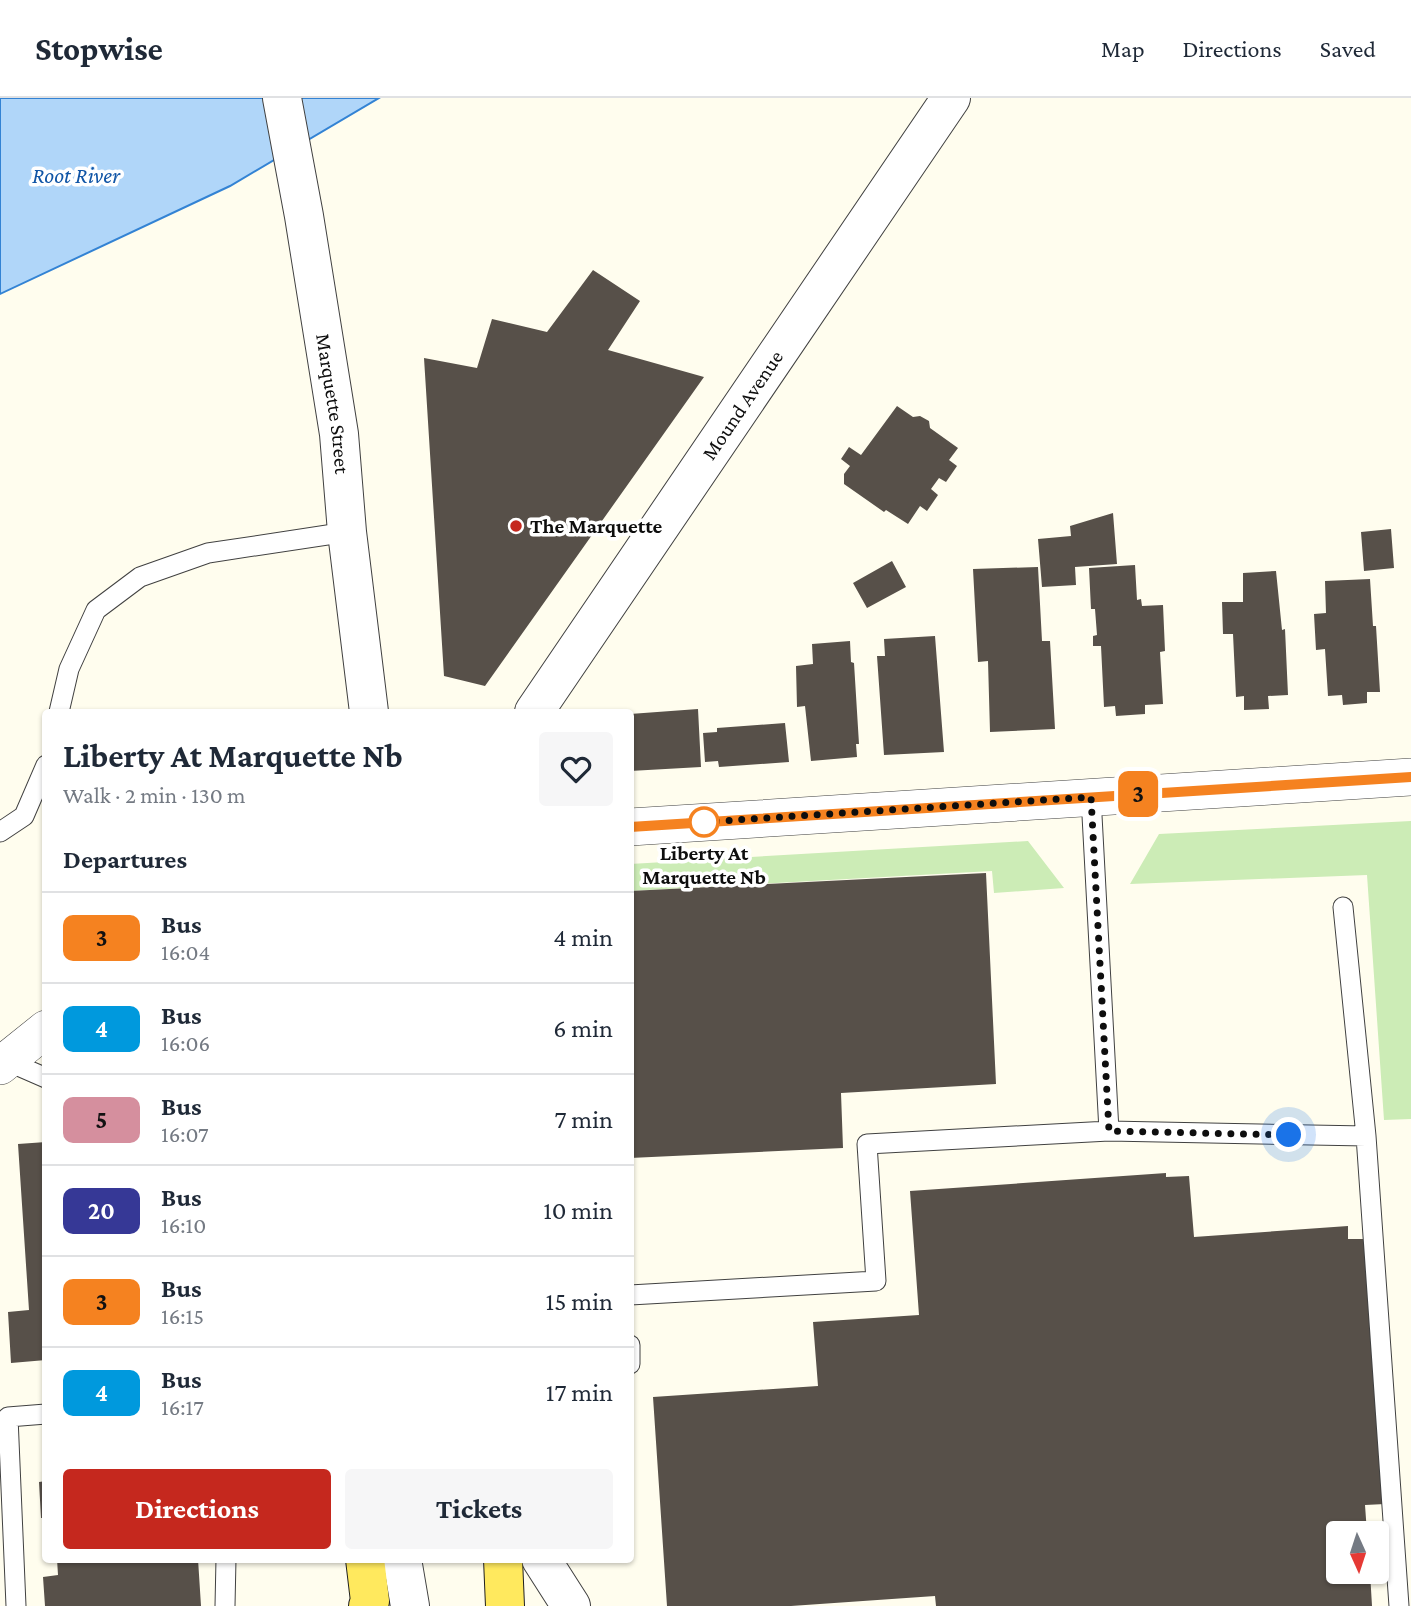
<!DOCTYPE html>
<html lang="en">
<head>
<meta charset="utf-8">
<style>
  :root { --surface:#fff; --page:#f6f6f7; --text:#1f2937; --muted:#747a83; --line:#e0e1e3; --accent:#c5281e }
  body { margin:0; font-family:"Crimson Pro",serif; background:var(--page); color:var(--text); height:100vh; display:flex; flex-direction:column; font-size:26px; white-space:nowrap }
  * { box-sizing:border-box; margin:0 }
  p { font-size:23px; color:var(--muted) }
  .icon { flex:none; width:38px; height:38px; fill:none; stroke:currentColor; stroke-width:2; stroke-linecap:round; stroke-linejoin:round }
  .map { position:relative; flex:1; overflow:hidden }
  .drawer { position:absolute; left:42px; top:611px; width:592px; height:854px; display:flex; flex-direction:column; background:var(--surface); border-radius:7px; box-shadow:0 2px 5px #0004 }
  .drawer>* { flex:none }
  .badge { padding:0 14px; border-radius:10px; font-size:24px; line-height:46px }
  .needle { width:46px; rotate:177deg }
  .tools { position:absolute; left:1326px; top:1423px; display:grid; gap:14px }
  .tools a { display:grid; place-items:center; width:63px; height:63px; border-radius:7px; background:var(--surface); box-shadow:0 2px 5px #0004; font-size:35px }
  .you { position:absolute; width:35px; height:35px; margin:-18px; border:5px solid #fff; border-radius:50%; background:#1a73e8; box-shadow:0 0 0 10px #1a73e833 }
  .map>.badge { position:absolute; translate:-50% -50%; box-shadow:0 0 0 4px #fff }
  h2 { padding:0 21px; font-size:26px; line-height:63px }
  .round { display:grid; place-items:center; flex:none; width:74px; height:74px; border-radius:7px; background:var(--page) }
  .overview { display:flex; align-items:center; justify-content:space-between; height:119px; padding:0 21px }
  h1 { font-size:33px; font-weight:700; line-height:52px }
  .primary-button { display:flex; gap:14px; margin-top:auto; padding:14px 21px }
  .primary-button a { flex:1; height:80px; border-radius:7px; background:var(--accent); color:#fff; font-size:28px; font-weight:700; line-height:80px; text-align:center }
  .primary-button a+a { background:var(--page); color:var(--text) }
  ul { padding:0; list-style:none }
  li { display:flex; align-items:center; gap:21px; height:91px; padding:0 21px; border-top:2px solid var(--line) }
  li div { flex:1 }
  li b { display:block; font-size:26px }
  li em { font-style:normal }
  li .badge { min-width:77px; font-weight:700; text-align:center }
  header { display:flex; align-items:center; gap:42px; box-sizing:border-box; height:98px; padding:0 35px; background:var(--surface); border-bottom:2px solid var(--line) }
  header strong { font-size:33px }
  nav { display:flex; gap:38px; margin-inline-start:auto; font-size:24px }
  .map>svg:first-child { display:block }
  .green { fill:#ccecb6 }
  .water { fill:#b0d6f9; stroke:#3383d4; stroke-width:2 }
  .building { fill:#575049 }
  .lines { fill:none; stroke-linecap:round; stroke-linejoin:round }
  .service-casing { stroke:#414141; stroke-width:21 }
  .minor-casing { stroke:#414141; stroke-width:38 }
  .tertiary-casing { stroke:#414141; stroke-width:40 }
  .primary-casing { stroke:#1f1f1f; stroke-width:40 }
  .service { stroke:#fff; stroke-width:19 }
  .minor { stroke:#fff; stroke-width:37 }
  .tertiary { stroke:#fff; stroke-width:38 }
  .primary { stroke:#ffe95e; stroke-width:38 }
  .line-casing { stroke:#fff; stroke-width:16 }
  .line { stroke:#f58220; stroke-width:10 }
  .walk { stroke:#0e0e0e; stroke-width:7; stroke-dasharray:0 12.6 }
  .poi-dot { fill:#c5281e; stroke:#fff; stroke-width:2.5 }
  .stop-dot { fill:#fff; stroke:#f58220; stroke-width:3.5 }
  .labels { text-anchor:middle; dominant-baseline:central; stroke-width:7; stroke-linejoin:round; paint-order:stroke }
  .street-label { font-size:21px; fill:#0e0e0e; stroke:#fff }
  .poi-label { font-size:21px; font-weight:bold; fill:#0e0e0e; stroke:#fff; text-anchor:start }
  .stop-label { font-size:21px; font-weight:bold; fill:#0e0e0e; stroke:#fff }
  .water-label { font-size:23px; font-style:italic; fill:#1055a6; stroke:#fff }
</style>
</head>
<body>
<header>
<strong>Stopwise</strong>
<nav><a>Map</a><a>Directions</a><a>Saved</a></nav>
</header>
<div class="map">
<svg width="1411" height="1508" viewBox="0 0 1411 1508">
  <rect width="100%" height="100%" fill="#fffdee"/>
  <path class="green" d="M 1411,723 L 1411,1021 L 1384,1022 L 1367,777 L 1130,786 L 1159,736 Z
    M 1028,743 L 1064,790 L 994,795 L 992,773 L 630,793 L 630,766 Z"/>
  <path class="water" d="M 0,0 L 379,0 L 230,88 L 0,196 Z"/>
  <path class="building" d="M 593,172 L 640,203 L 608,252 L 704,279 L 485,588 L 444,578 L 424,260 L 477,270 L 492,221 L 547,234 Z
    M 897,308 L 913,319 L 920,318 L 929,323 L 930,330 L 958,350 L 949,362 L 957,368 L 946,384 L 939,380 L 931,391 L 938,397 L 927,413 L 920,408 L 908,426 L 886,412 L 884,414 L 844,386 L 844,376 L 850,368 L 841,361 L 849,349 L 861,357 Z
    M 1113,415 L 1117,466 L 1075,469 L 1076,487 L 1042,489 L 1038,441 L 1071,438 L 1070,428 Z
    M 1391,431 L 1394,470 L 1364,473 L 1361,434 Z
    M 892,463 L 906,489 L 867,510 L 853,485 Z
    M 1135,467 L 1137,502 L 1141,501 L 1142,508 L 1163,507 L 1165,553 L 1160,554 L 1163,606 L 1145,607 L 1145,616 L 1116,618 L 1115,608 L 1104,609 L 1101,548 L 1093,548 L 1093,538 L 1097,537 L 1095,511 L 1091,511 L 1089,470 Z
    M 1038,469 L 1042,543 L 1050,543 L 1055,631 L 990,634 L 988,563 L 978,564 L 973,471 Z
    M 1276,473 L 1282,532 L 1285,531 L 1288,597 L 1268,598 L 1269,611 L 1244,612 L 1244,598 L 1236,599 L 1233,536 L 1223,536 L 1222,504 L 1243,504 L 1243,475 Z
    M 1370,481 L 1373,528 L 1376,528 L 1380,594 L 1367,594 L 1367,605 L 1343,607 L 1342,597 L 1328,598 L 1325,551 L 1316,552 L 1314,516 L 1326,515 L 1325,483 Z
    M 935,538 L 944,654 L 884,657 L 877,558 L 885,558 L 884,541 Z
    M 850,543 L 851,564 L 854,565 L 859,646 L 856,646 L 857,659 L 811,663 L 805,608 L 797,609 L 796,568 L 813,566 L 812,546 Z
    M 698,611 L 701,669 L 630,673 L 630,616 Z
    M 785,625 L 789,664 L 719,669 L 718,663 L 705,664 L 703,635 L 717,634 L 717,630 Z
    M 986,775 L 996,986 L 841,995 L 843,1050 L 630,1060 L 630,793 Z
    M 46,1044 L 46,1262 L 11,1265 L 8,1214 L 29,1212 L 18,1046 Z
    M 1166,1075 L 1166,1079 L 1189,1078 L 1194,1139 L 1348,1128 L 1348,1141 L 1367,1141 L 1385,1406 L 1365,1407 L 1367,1435 L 1339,1435 L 1339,1474 L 1370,1474 L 1372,1508 L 936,1508 L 935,1498 L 791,1508 L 667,1508 L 653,1299 L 818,1288 L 813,1224 L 919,1217 L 910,1093 Z
    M 46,1383 L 46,1420 L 41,1420 L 39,1384 Z
    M 57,1461 L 198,1461 L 201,1508 L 45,1508 L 43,1479 L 58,1477 Z"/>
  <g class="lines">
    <defs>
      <path id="service" d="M 59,614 L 69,571 L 96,512 L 140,479 L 208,455 L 347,434
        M 1091,699 L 1109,1033
        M 0,734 L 24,718 L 46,667
        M 1343,809 L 1366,1038 L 1399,1508
        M 7,963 L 46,980
        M 630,1197 L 876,1183 L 867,1046 L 1109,1033 L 1366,1038
        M 630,1247 L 630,1266
        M 16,1508 L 8,1319 L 46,1316
        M 225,1508 L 226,1461"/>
      <path id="minor" d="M 630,729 L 1411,679
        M 0,968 L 46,931"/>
      <g id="tertiary">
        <path id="s1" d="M 282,0 L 304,118 L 339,336 L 347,434 L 369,614"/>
        <path id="s2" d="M 534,614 L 951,0"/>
        <path d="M 402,1461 L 410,1508"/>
        <path d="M 541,1461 L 571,1508"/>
      </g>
      <path id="primary" d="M 365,1461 L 370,1503 L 368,1508
        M 503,1461 L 505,1508"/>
    </defs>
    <use href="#service" class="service-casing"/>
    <use href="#minor" class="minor-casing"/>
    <use href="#tertiary" class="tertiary-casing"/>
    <use href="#primary" class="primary-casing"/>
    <use href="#service" class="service"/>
    <use href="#minor" class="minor"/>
    <use href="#tertiary" class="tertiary"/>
    <use href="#primary" class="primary"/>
  </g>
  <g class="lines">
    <defs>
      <path id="line" d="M 630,729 L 1411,679"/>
    </defs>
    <use href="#line" class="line-casing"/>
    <use href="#line" class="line"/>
    <path class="walk" d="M 704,724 L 1091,699 L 1109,1033 L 1289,1037"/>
  </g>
  <circle class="poi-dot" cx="516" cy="428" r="7"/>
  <circle class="stop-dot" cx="704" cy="724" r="14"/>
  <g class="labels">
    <g class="street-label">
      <text stroke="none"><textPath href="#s1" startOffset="310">Marquette Street</textPath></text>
      <text stroke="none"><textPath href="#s2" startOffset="371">Mound Avenue</textPath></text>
    </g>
    <g class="poi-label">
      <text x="530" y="428">The Marquette</text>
    </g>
    <g class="stop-label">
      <text x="704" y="755">Liberty At<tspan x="704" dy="24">Marquette Nb</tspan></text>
    </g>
    <g class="water-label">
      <text x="76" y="77">Root River</text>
    </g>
  </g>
</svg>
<div class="tools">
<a><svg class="needle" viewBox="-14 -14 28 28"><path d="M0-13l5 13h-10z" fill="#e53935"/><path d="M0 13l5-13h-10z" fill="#747a83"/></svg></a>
</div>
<div class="you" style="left:1289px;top:1037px"></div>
<b class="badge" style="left:1138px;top:696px;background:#f58220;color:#111">3</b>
<section class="drawer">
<div class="overview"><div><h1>Liberty At Marquette Nb</h1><p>Walk · 2 min · 130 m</p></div><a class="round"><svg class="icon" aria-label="heart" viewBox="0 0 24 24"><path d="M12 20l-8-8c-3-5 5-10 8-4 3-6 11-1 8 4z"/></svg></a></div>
<h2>Departures</h2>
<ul>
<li><span class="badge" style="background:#f58220;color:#111">3</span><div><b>Bus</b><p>16:04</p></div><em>4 min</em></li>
<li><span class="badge" style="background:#09d;color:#fff">4</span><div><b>Bus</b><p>16:06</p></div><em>6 min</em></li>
<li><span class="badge" style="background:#d58f9e;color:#111">5</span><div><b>Bus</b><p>16:07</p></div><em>7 min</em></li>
<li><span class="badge" style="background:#363896;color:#fff">20</span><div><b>Bus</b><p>16:10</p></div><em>10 min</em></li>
<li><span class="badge" style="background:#f58220;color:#111">3</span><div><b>Bus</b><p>16:15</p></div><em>15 min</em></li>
<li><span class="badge" style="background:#09d;color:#fff">4</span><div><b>Bus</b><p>16:17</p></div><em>17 min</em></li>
</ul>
<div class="primary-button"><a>Directions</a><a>Tickets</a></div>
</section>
</div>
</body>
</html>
